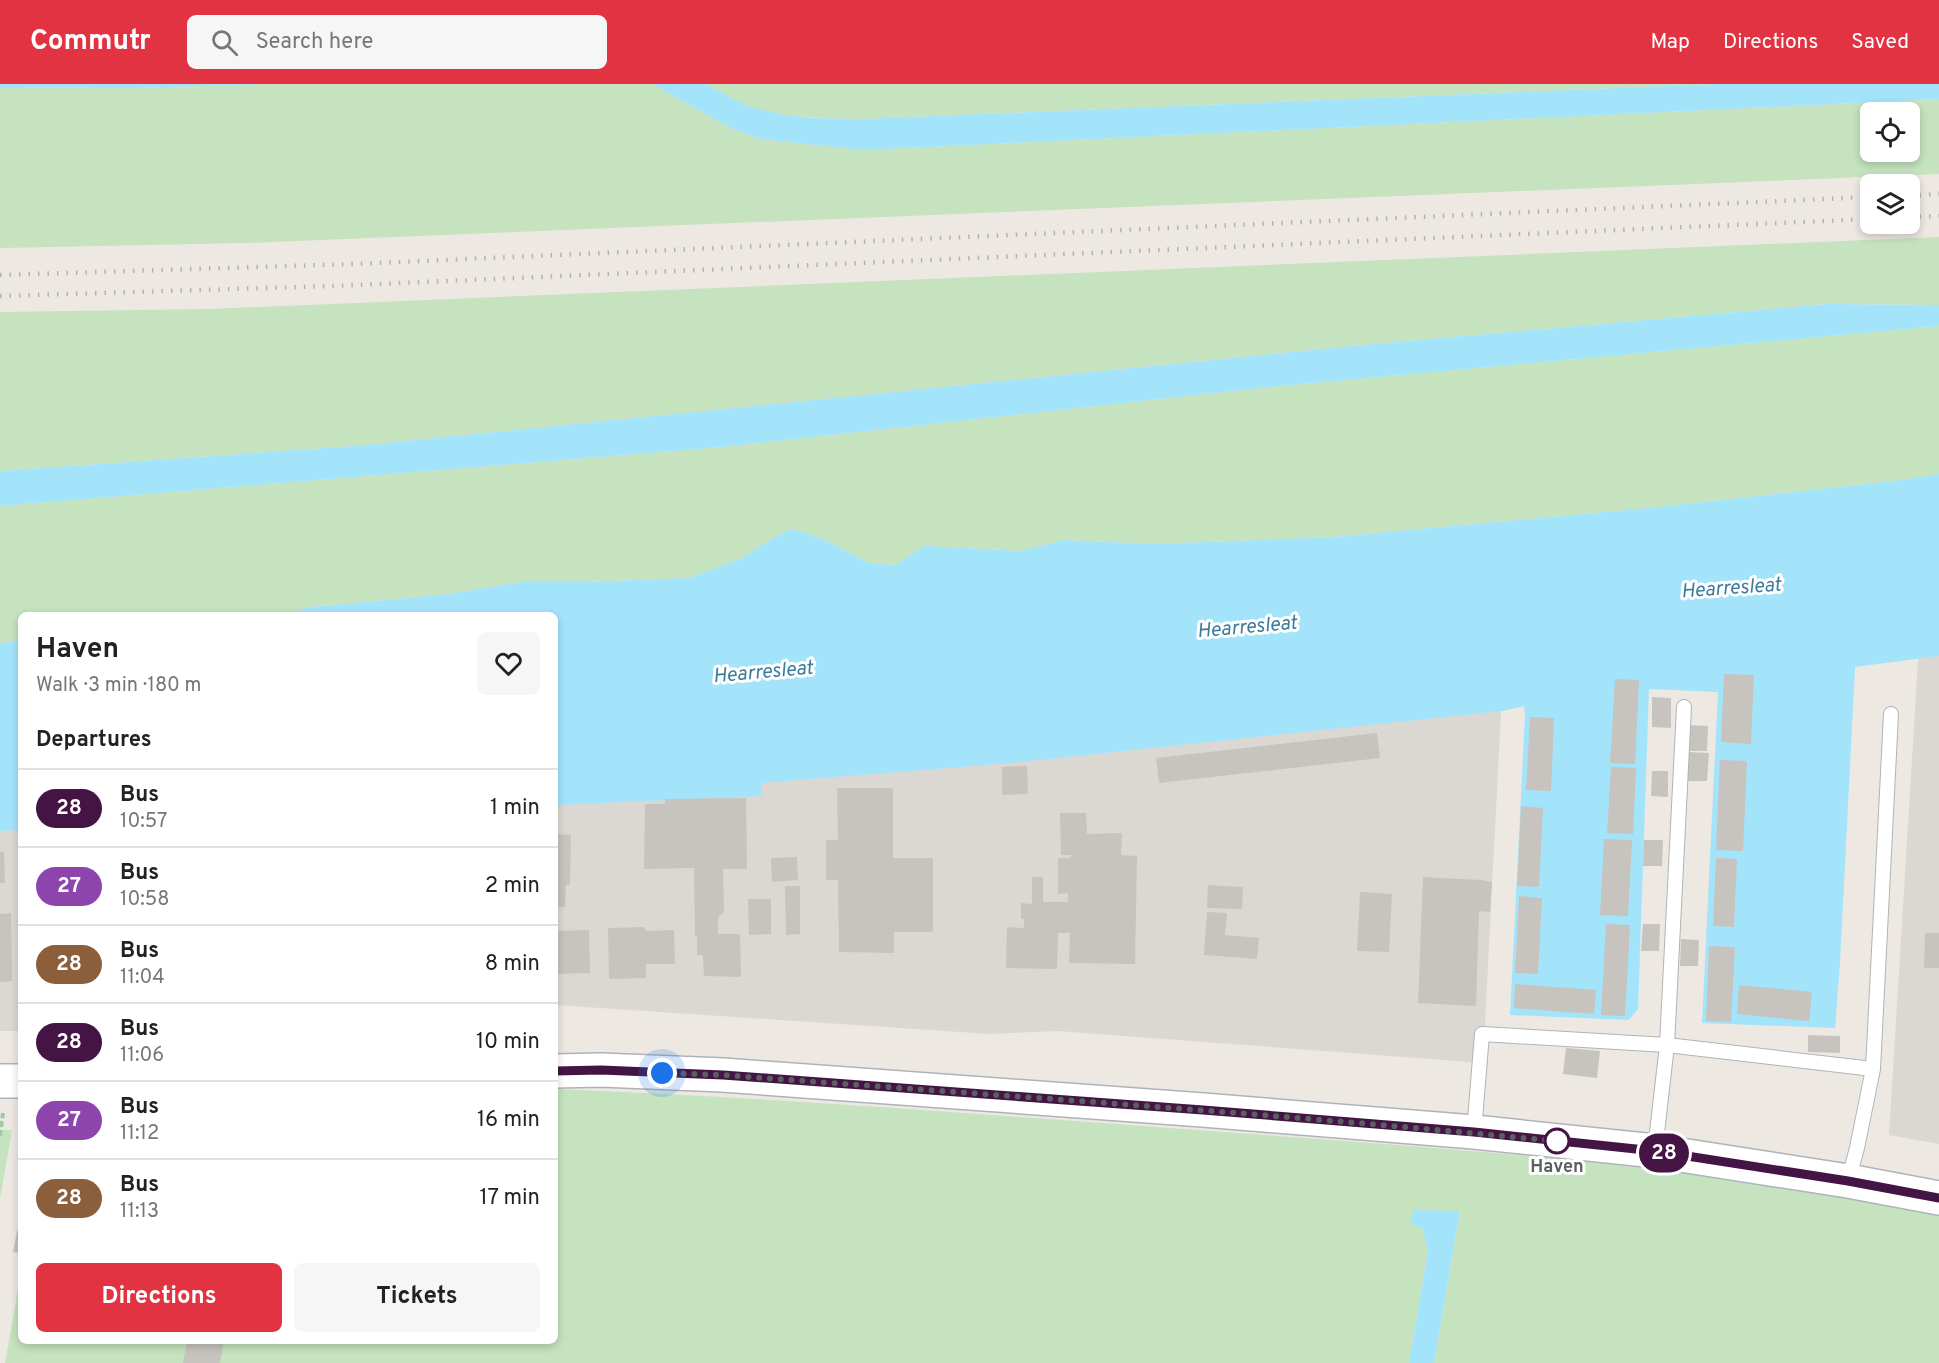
<!DOCTYPE html>
<html lang="en">
<head>
<meta charset="utf-8">
<style>
  :root { --surface:#fff; --page:#f6f6f6; --text:#222; --muted:#767676; --line:#e0e0e0; --accent:#e23343 }
  body { margin:0; font-family:Overpass,sans-serif; background:var(--page); color:var(--text); height:100vh; display:flex; flex-direction:column; font-size:22px; white-space:nowrap }
  * { box-sizing:border-box; margin:0 }
  p { font-size:20px; color:var(--muted) }
  .icon { flex:none; width:33px; height:33px; fill:none; stroke:currentColor; stroke-width:2; stroke-linecap:round; stroke-linejoin:round }
  .map { position:relative; flex:1; overflow:hidden }
  .panel { position:absolute; left:18px; top:528px; width:540px; height:732px; display:flex; flex-direction:column; background:var(--surface); border-radius:9px; box-shadow:0 3px 9px #0003 }
  .panel>* { flex:none }
  .badge { padding:0 12px; border-radius:20px; font-size:21px; line-height:39px }
  .tools { position:absolute; left:1860px; top:18px; display:grid; gap:12px }
  .tools a { display:grid; place-items:center; width:60px; height:60px; border-radius:9px; background:var(--surface); box-shadow:0 3px 9px #0003; font-size:30px }
  .you { position:absolute; width:30px; height:30px; margin:-15px; border:4px solid #fff; border-radius:50%; background:#1a73e8; box-shadow:0 0 0 9px #1a73e833 }
  .map>.badge { position:absolute; translate:-50% -50%; box-shadow:0 0 0 3px #fff }
  h2 { padding:0 18px; font-size:22px; line-height:54px }
  .round { display:grid; place-items:center; flex:none; width:63px; height:63px; border-radius:9px; background:var(--page) }
  .headline { display:flex; align-items:center; justify-content:space-between; height:102px; padding:0 18px }
  h1 { font-size:28px; font-weight:700; line-height:45px }
  .button { display:flex; gap:12px; margin-top:auto; padding:12px 18px }
  .button a { flex:1; height:69px; border-radius:9px; background:var(--accent); color:#fff; font-size:24px; font-weight:700; line-height:69px; text-align:center }
  .button a+a { background:var(--page); color:var(--text) }
  ul { padding:0; list-style:none }
  li { display:flex; align-items:center; gap:18px; height:78px; padding:0 18px; border-top:2px solid var(--line) }
  li div { flex:1 }
  li b { display:block; font-size:22px }
  li em { font-style:normal }
  li .badge { min-width:66px; font-weight:700; text-align:center }
  header { display:flex; align-items:center; gap:36px; box-sizing:border-box; height:84px; padding:0 30px; background:var(--accent); color:#fff }
  header strong { font-size:28px }
  nav { display:flex; gap:33px; margin-inline-start:auto; font-size:21px }
  .search { width:420px; height:54px; background:var(--page); display:flex; align-items:center; gap:15px; box-sizing:border-box; padding:0 21px; border-radius:9px; color:var(--muted); font-size:22px }
  .map>svg:first-child { display:block }
  .industrial { fill:#dbd8d4 }
  .green { fill:#c5e3bf; fill-rule:evenodd }
  .water { fill:#a3e4fb }
  .building { fill:#c7c3be }
  .lines { fill:none; stroke-linecap:round; stroke-linejoin:round }
  .lane-casing { stroke:#b0b4b7; stroke-width:16 }
  .secondary-casing { stroke:#afb3b7; stroke-width:36 }
  .path { stroke:#9dcca1; stroke-width:4; stroke-dasharray:6 3; stroke-linecap:butt }
  .lane { stroke:#fff; stroke-width:14 }
  .secondary { stroke:#fff; stroke-width:33 }
  .rail { stroke:#b1b2b2; stroke-width:4.5; stroke-dasharray:1.5 8; stroke-linecap:butt }
  .line-casing { stroke:#fff; stroke-width:14 }
  .line { stroke:#441444; stroke-width:9 }
  .walk { stroke:#5a5f62; stroke-width:6; stroke-dasharray:0 10.8 }
  .stop-dot { fill:#fff; stroke:#441444; stroke-width:3 }
  .labels { text-anchor:middle; dominant-baseline:central; stroke-width:6; stroke-linejoin:round; paint-order:stroke }
  .stop-label { font-size:18px; font-weight:bold; fill:#5a5f62; stroke:#fff }
  .water-label { font-size:20px; font-style:italic; fill:#3c7b9b; stroke:#fff }
</style>
</head>
<body>
<header>
<strong>Commutr</strong>
<div class="search"><svg class="icon" aria-label="search" viewBox="0 0 24 24"><circle cx="10" cy="10" r="6"/><path d="M15 15l6 6"/></svg>Search here</div>
<nav><a>Map</a><a>Directions</a><a>Saved</a></nav>
</header>
<div class="map">
<svg width="1939" height="1279" viewBox="0 0 1939 1279">
  <rect width="100%" height="100%" fill="#ede8e2"/>
  <path class="industrial" d="M 1939,543 L 1939,1060 L 1889,1051 L 1920,544 Z
    M 1502,609 L 1483,979 L 1058,947 L 990,950 L 555,921 L 555,691 Z
    M 21,720 L 21,947 L 0,947 L 0,721 Z"/>
  <path class="green" d="M 270,0 L 652,0 L 733,45 L 760,55 L 863,66 L 1939,15 L 1939,90 L 245,159 L 0,164 L 0,3 L 130,4 ZM 1870,28 L 1910,28 L 1910,68 L 1870,68 Z
    M 706,0 L 1716,0 L 862,35 C 823,34 784,35 747,22 C 733,16 719,8 706,0 Z
    M 1939,153 L 1939,221 L 1827,220 L 1373,260 L 355,362 L 0,387 L 0,228 L 209,225 Z
    M 1939,242 L 1939,390 L 1902,396 L 1659,423 L 1334,453 L 1153,460 L 1064,456 L 1021,467 L 925,462 L 895,481 L 869,479 L 821,454 L 775,453 L 742,474 L 689,494 L 586,498 L 521,498 L 449,510 L 311,523 L 283,531 L 21,531 L 21,557 L 0,559 L 0,422 L 722,363 L 1269,303 Z
    M 555,1005 C 760,1013 964,1029 1169,1044 C 1380,1060 1593,1072 1801,1106 C 1847,1113 1893,1122 1939,1131 L 1939,1279 L 1434,1279 L 1460,1128 L 1415,1126 L 1410,1138 L 1423,1146 L 1428,1167 L 1409,1279 L 5,1279 L 21,1188 L 21,1257 L 555,1257 Z
    M 0,1046 L 12,1046 L 0,1115 Z"/>
  <path class="water" d="M 0,0 L 270,0 L 130,4 L 0,3 Z
    M 652,0 L 706,0 L 747,22 L 779,30 L 811,34 L 862,35 L 1716,0 L 1939,0 L 1939,15 L 863,66 L 760,55 L 733,45 Z
    M 1827,220 L 1939,221 L 1939,242 L 1269,303 L 722,363 L 0,422 L 0,387 L 355,362 L 1373,260 Z
    M 1939,390 L 1939,572 L 1855,583 L 1840,879 L 1835,944 L 1702,939 L 1718,608 L 1649,605 L 1638,925 L 1629,936 L 1510,931 L 1525,631 L 1524,622 L 1502,627 L 1020,678 L 761,699 L 762,712 L 555,721 L 555,531 L 283,531 L 311,523 L 449,510 L 521,498 L 586,498 L 689,494 L 742,474 L 775,453 L 792,445 L 821,454 L 869,479 L 895,481 L 925,462 L 1021,467 L 1064,456 L 1153,460 L 1334,453 L 1659,423 L 1902,396 Z
    M 21,557 L 21,746 L 0,747 L 0,559 Z
    M 1414,1126 L 1460,1127 L 1434,1279 L 1409,1279 L 1428,1167 L 1423,1146 L 1410,1138 Z"/>
  <path class="building" d="M 1724,590 L 1754,591 L 1751,660 L 1721,658 Z
    M 1615,595 L 1639,596 L 1635,680 L 1610,679 Z
    M 1652,613 L 1671,614 L 1671,644 L 1652,643 Z
    M 1530,633 L 1554,634 L 1551,707 L 1526,706 Z
    M 1690,641 L 1708,642 L 1707,667 L 1689,667 Z
    M 1377,649 L 1380,674 L 1159,699 L 1156,674 Z
    M 1688,668 L 1709,669 L 1707,697 L 1688,697 Z
    M 1720,676 L 1747,677 L 1743,767 L 1716,766 Z
    M 1027,682 L 1028,710 L 1002,711 L 1002,683 Z
    M 1611,683 L 1636,684 L 1633,750 L 1607,749 Z
    M 1652,687 L 1668,687 L 1668,713 L 1651,712 Z
    M 837,704 L 893,704 L 893,774 L 933,774 L 933,848 L 894,848 L 894,869 L 839,868 L 838,796 L 826,796 L 826,756 L 838,756 Z
    M 746,714 L 747,785 L 723,785 L 724,827 L 718,834 L 718,850 L 740,850 L 741,893 L 704,892 L 703,871 L 697,871 L 697,852 L 695,852 L 694,784 L 644,785 L 645,720 L 665,720 L 665,715 Z
    M 1521,722 L 1543,724 L 1539,803 L 1517,802 Z
    M 1060,729 L 1086,729 L 1087,750 L 1122,749 L 1121,771 L 1137,772 L 1135,880 L 1069,879 L 1070,849 L 1058,849 L 1057,885 L 1006,884 L 1007,843 L 1024,844 L 1024,835 L 1021,835 L 1021,819 L 1032,820 L 1032,793 L 1043,793 L 1043,818 L 1068,818 L 1068,809 L 1058,810 L 1058,774 L 1071,774 L 1071,771 L 1061,771 Z
    M 556,750 L 571,751 L 570,801 L 566,801 L 565,823 L 555,823 Z
    M 1604,755 L 1632,756 L 1628,832 L 1600,831 Z
    M 1644,756 L 1663,756 L 1662,782 L 1643,782 Z
    M 0,768 L 4,768 L 5,799 L 0,799 Z
    M 797,773 L 798,796 L 772,798 L 771,774 Z
    M 1716,774 L 1737,775 L 1734,843 L 1713,842 Z
    M 1423,793 L 1481,796 L 1492,798 L 1490,828 L 1479,827 L 1476,922 L 1418,919 Z
    M 1208,801 L 1243,803 L 1242,825 L 1207,824 Z
    M 785,802 L 800,802 L 800,850 L 786,851 Z
    M 1360,808 L 1392,810 L 1389,868 L 1357,867 Z
    M 1519,812 L 1542,814 L 1538,890 L 1515,889 Z
    M 748,815 L 771,815 L 771,850 L 749,851 Z
    M 1207,828 L 1227,829 L 1225,851 L 1259,854 L 1257,875 L 1204,871 Z
    M 11,829 L 12,897 L 0,898 L 0,830 Z
    M 1606,840 L 1630,841 L 1625,932 L 1601,931 Z
    M 1643,840 L 1660,840 L 1659,867 L 1641,867 Z
    M 645,843 L 645,847 L 674,846 L 675,880 L 646,880 L 646,894 L 609,895 L 608,844 Z
    M 589,846 L 590,889 L 555,890 L 555,847 Z
    M 1925,849 L 1939,849 L 1939,884 L 1924,884 Z
    M 1681,855 L 1699,856 L 1698,882 L 1680,882 Z
    M 1709,862 L 1735,863 L 1731,938 L 1706,937 Z
    M 1515,900 L 1596,906 L 1594,930 L 1514,924 Z
    M 1739,901 L 1812,908 L 1809,937 L 1737,930 Z
    M 1808,951 L 1840,952 L 1840,969 L 1808,968 Z
    M 1566,964 L 1600,967 L 1597,994 L 1563,990 Z
    M 17,1147 L 21,1147 L 21,1169 L 13,1168 Z
    M 187,1257 L 224,1257 L 220,1279 L 183,1279 Z"/>
  <g class="lines">
    <defs>
      <path id="lane" d="M 1474,1048 L 1482,950 L 1667,961 L 1873,985
        M 1655,1066 L 1667,961 L 1684,623
        M 1848,1097 L 1857,1064 L 1873,985 L 1891,630"/>
      <path id="secondary" d="M 555,987 L 601,986 L 723,991 L 1203,1026 L 1474,1048 L 1655,1067 L 1848,1097 L 1939,1114
        M 0,997 L 21,997"/>
    </defs>
    <use href="#lane" class="lane-casing"/>
    <use href="#secondary" class="secondary-casing"/>
    <path class="path" d="M 0,1052 L 3,1029"/>
    <use href="#lane" class="lane"/>
    <use href="#secondary" class="secondary"/>
    <path class="rail" d="M 1910,112 L 1939,110
      M 1910,133 L 1939,132
      M 0,191 L 354,180 L 1870,113
      M 0,212 L 332,202 L 1870,135"/>
  </g>
  <g class="lines">
    <defs>
      <path id="line" d="M 555,987 L 601,986 L 723,991 L 1203,1026 L 1474,1048 L 1655,1067 L 1848,1097 L 1939,1114"/>
    </defs>
    <use href="#line" class="line-casing"/>
    <use href="#line" class="line"/>
    <path class="walk" d="M 662,989 L 723,991 C 1004,1012 1284,1030 1564,1058 L 1557,1057"/>
  </g>
  <circle class="stop-dot" cx="1557" cy="1057" r="12"/>
  <g class="labels">
    <g class="stop-label">
      <text x="1557" y="1083">Haven</text>
    </g>
    <g class="water-label">
      <text transform="translate(1731 505) rotate(-4)">Hearresleat</text>
      <text transform="translate(1247 544) rotate(-5)">Hearresleat</text>
      <text transform="translate(763 589) rotate(-5)">Hearresleat</text>
    </g>
  </g>
</svg>
<div class="tools">
<a><svg class="icon" aria-label="locate" viewBox="0 0 24 24"><circle cx="12" cy="12" r="6"/><path d="M12 2v4M12 18v4M2 12h4M18 12h4"/></svg></a>
<a><svg class="icon" aria-label="layers" viewBox="0 0 24 24"><path d="M12 4l9 5-9 5-9-5zM3 14l9 5 9-5"/></svg></a>
</div>
<div class="you" style="left:662px;top:989px"></div>
<b class="badge" style="left:1664px;top:1069px;background:#441444;color:#fff">28</b>
<section class="panel">
<div class="headline"><div><h1>Haven</h1><p>Walk · 3 min · 180 m</p></div><a class="round"><svg class="icon" aria-label="heart" viewBox="0 0 24 24"><path d="M12 20l-8-8c-3-5 5-10 8-4 3-6 11-1 8 4z"/></svg></a></div>
<h2>Departures</h2>
<ul>
<li><span class="badge" style="background:#441444;color:#fff">28</span><div><b>Bus</b><p>10:57</p></div><em>1 min</em></li>
<li><span class="badge" style="background:#8e44ad;color:#fff">27</span><div><b>Bus</b><p>10:58</p></div><em>2 min</em></li>
<li><span class="badge" style="background:#8b5e3c;color:#fff">28</span><div><b>Bus</b><p>11:04</p></div><em>8 min</em></li>
<li><span class="badge" style="background:#441444;color:#fff">28</span><div><b>Bus</b><p>11:06</p></div><em>10 min</em></li>
<li><span class="badge" style="background:#8e44ad;color:#fff">27</span><div><b>Bus</b><p>11:12</p></div><em>16 min</em></li>
<li><span class="badge" style="background:#8b5e3c;color:#fff">28</span><div><b>Bus</b><p>11:13</p></div><em>17 min</em></li>
</ul>
<div class="button"><a>Directions</a><a>Tickets</a></div>
</section>
</div>
</body>
</html>
